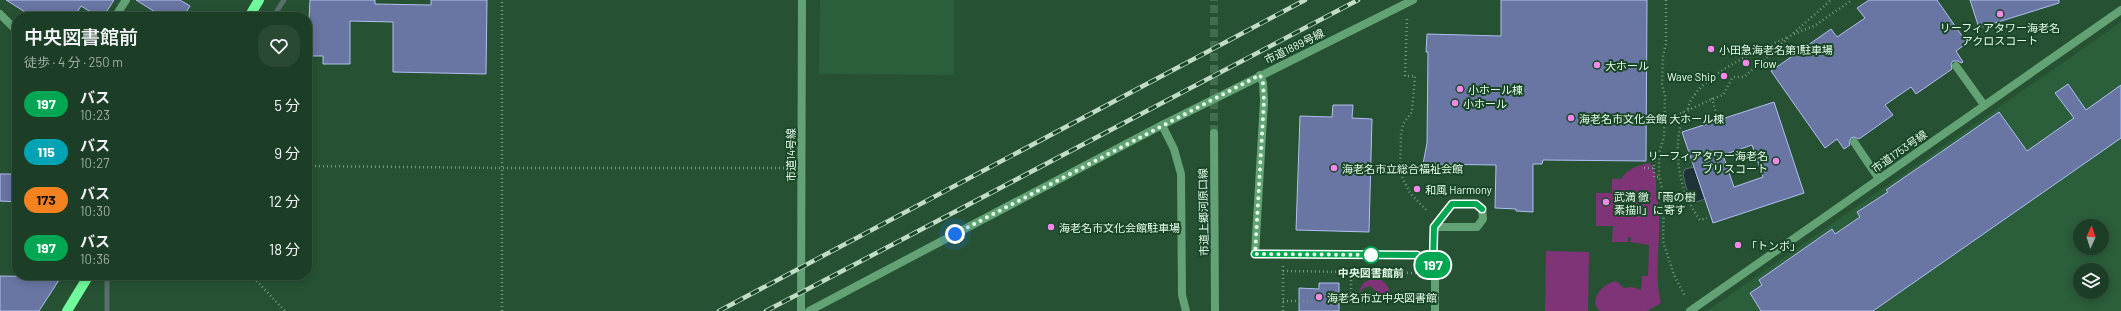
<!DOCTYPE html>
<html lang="ja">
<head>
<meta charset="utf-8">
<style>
  :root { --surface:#1c3e26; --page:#294932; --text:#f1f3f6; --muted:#a0aea7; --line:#3a5743 }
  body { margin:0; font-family:Barlow,"Noto Sans JP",sans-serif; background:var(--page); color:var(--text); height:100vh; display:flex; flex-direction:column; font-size:15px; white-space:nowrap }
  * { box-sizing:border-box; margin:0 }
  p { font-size:13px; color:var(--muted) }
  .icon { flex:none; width:22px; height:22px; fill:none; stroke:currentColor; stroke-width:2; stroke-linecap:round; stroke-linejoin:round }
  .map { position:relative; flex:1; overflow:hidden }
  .side { position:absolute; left:12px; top:12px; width:300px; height:268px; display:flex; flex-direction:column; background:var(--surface); border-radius:16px; box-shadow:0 2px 10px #0003,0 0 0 1px var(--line) }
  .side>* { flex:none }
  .badge { padding:0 8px; border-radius:13px; font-size:14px; line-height:26px }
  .needle { width:26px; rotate:3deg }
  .buttons { position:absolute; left:2073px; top:219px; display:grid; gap:8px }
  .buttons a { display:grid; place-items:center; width:36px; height:36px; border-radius:50%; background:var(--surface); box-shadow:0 2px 10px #0003,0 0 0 1px var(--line); font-size:20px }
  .you { position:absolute; width:20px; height:20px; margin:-10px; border:3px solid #fff; border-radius:50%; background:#1a73e8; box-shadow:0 0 0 6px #1a73e833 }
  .map>.badge { position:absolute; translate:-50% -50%; box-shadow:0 0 0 2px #fff }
  .round { display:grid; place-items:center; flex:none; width:42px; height:42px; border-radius:16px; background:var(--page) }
  .head { display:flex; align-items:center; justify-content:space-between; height:68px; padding:0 12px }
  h1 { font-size:19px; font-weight:600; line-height:30px }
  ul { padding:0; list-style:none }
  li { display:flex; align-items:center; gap:12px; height:48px; padding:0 12px }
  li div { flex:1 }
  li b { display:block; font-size:15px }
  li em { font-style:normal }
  li .badge { min-width:44px; font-weight:700; text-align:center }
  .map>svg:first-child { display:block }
  .built { fill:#2b5e3a; fill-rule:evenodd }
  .green { fill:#7f3477 }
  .water { fill:#1d3338; stroke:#596f6d }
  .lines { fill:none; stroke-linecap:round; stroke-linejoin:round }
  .stream { stroke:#596f6d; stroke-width:5 }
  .building { fill:#6976a3; stroke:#b1bff0; fill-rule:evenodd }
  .tertiary-tunnel { stroke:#426c4e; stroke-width:8; stroke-dasharray:8 4; stroke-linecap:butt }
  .path { stroke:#74987e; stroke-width:2.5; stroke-dasharray:1 3; stroke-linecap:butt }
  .service { stroke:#63a274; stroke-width:8 }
  .minor { stroke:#63a274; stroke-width:8 }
  .tertiary { stroke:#63a274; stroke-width:8 }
  .primary { stroke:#70fb9d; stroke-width:10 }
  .rail-casing { stroke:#c1dcc7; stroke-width:4.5 }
  .rail { stroke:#1b4729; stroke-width:3; stroke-dasharray:9; stroke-linecap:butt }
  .line-casing { stroke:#fff; stroke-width:9 }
  .line { stroke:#00a651; stroke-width:6 }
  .walk { stroke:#e4fce9; stroke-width:4; stroke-dasharray:0 7.2 }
  .poi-dot { fill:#f888ea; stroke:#1b4729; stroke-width:1.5 }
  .stop-dot { fill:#fff; stroke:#00a651; stroke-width:2 }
  .labels { text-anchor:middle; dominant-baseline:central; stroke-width:4; stroke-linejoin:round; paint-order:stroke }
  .poi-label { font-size:11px; fill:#e4fce9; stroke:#1b4729; text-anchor:start }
  .street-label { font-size:11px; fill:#e4fce9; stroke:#1b4729 }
  .stop-label { font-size:11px; font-weight:bold; fill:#e4fce9; stroke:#1b4729 }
</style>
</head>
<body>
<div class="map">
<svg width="2121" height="311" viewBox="0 0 2121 311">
  <rect width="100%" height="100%" fill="#265233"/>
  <path class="built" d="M 820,0 L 954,0 L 954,75 L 819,74 Z
    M 2121,22 L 2121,311 L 1707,311 ZM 2080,226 L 2102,226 L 2102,248 L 2080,248 ZM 2080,270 L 2102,270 L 2102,292 L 2080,292 Z"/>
  <path class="green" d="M 1650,163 C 1657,174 1656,180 1656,192 C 1656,198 1659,204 1659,210 C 1661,241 1653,273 1661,303 L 1647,311 L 1600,311 L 1595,305 C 1595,292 1604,284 1616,281 L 1624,288 L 1632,287 L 1641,290 L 1642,276 L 1648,276 L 1649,245 L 1630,242 L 1631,238 L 1628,237 L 1628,242 L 1612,242 L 1613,226 L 1596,226 L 1596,193 L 1612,193 L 1612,179 L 1621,179 C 1628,168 1637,166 1650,163 Z
    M 1546,251 L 1589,252 L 1588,311 L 1545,311 Z
    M 1375,277 C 1385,280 1390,288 1392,298 L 1382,296 L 1370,286 L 1364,288 L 1358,294 L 1363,283 Z"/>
  <path class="water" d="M 1694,167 L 1705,199 L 1693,203 L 1686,187 L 1683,174 L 1685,169 Z"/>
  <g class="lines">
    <path class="stream" d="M 273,17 L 284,0
      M 107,311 L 107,279 L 110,275"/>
  </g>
  <path class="building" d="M 6,0 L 114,0 L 103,17 L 99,17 L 81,6 L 74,17 L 33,17 Z
    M 136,0 L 180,0 L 190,6 L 183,17 L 163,17 Z
    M 310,0 L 375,0 L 375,4 L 431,5 L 431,0 L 487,0 L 486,74 L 393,72 L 393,22 L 350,21 L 350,64 L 323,64 L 323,56 L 307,56 L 307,20 L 309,20 Z
    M 1501,0 L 1647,0 L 1646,161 L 1543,160 L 1542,164 L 1533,164 L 1533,212 L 1516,211 L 1516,209 L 1495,208 L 1496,165 L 1423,164 L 1427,143 L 1428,52 L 1426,52 L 1427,34 L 1501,36 Z
    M 1869,0 L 1937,0 L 1967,43 L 1956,51 L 1963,62 L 1961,63 L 1958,61 L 1953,61 L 1951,64 L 1952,69 L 1916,94 L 1911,87 L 1885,105 L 1893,115 L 1859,139 L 1854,137 L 1851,138 L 1849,142 L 1850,145 L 1844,149 L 1837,139 L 1825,148 L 1771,71 L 1831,29 L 1837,37 L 1865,18 L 1857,8 Z
    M 1970,0 L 2059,0 L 2059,3 L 1979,28 Z
    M 2068,84 L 2086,110 L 2121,85 L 2121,138 L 1873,311 L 1761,311 L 1750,293 L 1762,285 L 1759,280 L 1832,229 L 1835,234 L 1860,217 L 1857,212 L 1888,192 L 1886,190 L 1999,112 L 2027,151 L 2074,118 L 2055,93 Z
    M 1774,102 L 1804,193 L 1713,223 L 1682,132 ZM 1752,145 L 1763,177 L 1734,187 L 1723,155 Z
    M 1333,105 L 1353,105 L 1352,118 L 1372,119 L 1369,232 L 1296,230 L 1300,116 L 1332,117 Z
    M 0,174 L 17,174 L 17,202 L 0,201 Z
    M 0,276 L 61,277 L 39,311 L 0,311 Z
    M 1319,283 L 1339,283 L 1339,311 L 1299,311 L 1299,288 L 1319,289 Z"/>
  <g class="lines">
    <path class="tertiary-tunnel" d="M 1214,133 L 1214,0"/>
    <path class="path" d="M 1666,0 L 1666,44 L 1663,55 L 1662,84 L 1665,96 L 1664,137 L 1659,153 L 1659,177 L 1664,196 L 1663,241 L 1674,275 L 1685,296
      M 1407,19 L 1405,76 L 1415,76 L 1412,112 L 1403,124 L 1401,134 L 1400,173 L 1410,193 L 1427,211
      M 1794,34 L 1814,26 L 1852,0
      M 1712,98 L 1718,120
      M 1688,109 C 1693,78 1762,48 1788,37
      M 1684,112 C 1672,148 1677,188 1700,220 L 1707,218
      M 1665,118 C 1676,118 1707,100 1723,95 L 1733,77 L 1744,77 L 1831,0
      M 307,166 L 503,168 L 790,168
      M 1644,168 L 1654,168 L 1654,153 L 1659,153
      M 1654,168 L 1654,177 L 1659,177
      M 1283,266 L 1283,311
      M 1283,271 L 1418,273
      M 251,275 L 285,311
      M 1339,297 L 1351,297 L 1351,272
      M 1283,301 L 1310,301
      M 502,311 L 502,0"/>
    <path class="service" d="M 1956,66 L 1984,105
      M 1854,142 L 1879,179
      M 1433,266 L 1434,227 L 1452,204 L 1476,204 L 1482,209 L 1483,219 L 1477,227 L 1434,227"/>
    <path class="minor" d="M 0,14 L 17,31
      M 115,17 L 126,0
      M 1255,254 L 1417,255 L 1426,259 L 1433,266
      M 809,311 L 1162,125 L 1174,149 L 1181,174 L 1182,295 L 1186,311"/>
    <path class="tertiary" d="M 1162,125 L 1413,0
      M 1214,133 L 1215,311
      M 1255,254 L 1264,101 L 1263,83 L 1260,75
      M 1433,266 L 1435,276 L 1435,311
      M 801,311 L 802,0
      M 1690,311 L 2121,10"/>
    <path class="primary" d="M 249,17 L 259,0
      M 67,311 L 89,275"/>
    <defs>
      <path id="rail" d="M 719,311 L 1305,0
        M 766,311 L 1358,0"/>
    </defs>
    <use href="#rail" class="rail-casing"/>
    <use href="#rail" class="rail"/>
  </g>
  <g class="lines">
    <defs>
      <path id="line" d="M 1255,254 L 1417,255 L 1426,259 L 1433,266 L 1434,227 L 1452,204 L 1476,204 L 1482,209"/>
    </defs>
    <use href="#line" class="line-casing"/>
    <use href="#line" class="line"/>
    <path class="walk" d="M 955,234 L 1260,75 L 1263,83 L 1264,101 L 1255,254 L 1374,255 L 1371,255"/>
  </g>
  <g class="poi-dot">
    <circle cx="2000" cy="14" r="4"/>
    <circle cx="1711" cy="49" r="4"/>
    <circle cx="1746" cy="63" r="4"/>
    <circle cx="1597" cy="65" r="4"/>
    <circle cx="1724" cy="76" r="4"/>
    <circle cx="1460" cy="89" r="4"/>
    <circle cx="1455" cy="103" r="4"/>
    <circle cx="1571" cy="118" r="4"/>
    <circle cx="1776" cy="161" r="4"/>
    <circle cx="1334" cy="168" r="4"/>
    <circle cx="1417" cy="189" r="4"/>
    <circle cx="1606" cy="202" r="4"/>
    <circle cx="1051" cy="227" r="4"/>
    <circle cx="1738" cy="245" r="4"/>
    <circle cx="1319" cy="297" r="4"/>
  </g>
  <circle class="stop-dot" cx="1371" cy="255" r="8"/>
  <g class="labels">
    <g class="poi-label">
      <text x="2000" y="27" text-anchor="middle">リーフィアタワー海老名<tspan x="2000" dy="13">アクロスコート</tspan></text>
      <text x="1719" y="49">小田急海老名第1駐車場</text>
      <text x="1754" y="63">Flow</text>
      <text x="1605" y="65">大ホール</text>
      <text x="1716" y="76" text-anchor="end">Wave Ship</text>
      <text x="1468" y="89">小ホール棟</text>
      <text x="1463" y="103">小ホール</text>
      <text x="1579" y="118">海老名市文化会館 大ホール棟</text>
      <text x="1768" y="155" text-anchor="end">リーフィアタワー海老名<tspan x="1768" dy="13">ブリスコート</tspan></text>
      <text x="1342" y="168">海老名市立総合福祉会館</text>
      <text x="1425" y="189">和風 Harmony</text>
      <text x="1614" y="196">武満 徹 「雨の樹<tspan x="1614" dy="13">素描II」に寄す</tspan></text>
      <text x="1059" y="227">海老名市文化会館駐車場</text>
      <text x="1746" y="245">「トンボ」</text>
      <text x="1327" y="297">海老名市立中央図書館</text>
    </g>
    <g class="street-label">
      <text transform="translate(1294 46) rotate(-26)">市道1889号線</text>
      <text transform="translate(1899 151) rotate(-35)">市道1753号線</text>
      <text transform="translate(790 155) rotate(-90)">市道14号線</text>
      <text transform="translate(1203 212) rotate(-91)">市道上郷河原口線</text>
    </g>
    <g class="stop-label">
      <text x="1371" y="272">中央図書館前</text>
    </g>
  </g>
</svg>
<div class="buttons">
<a><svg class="needle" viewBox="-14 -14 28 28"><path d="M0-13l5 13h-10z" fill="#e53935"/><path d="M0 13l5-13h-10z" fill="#a0aea7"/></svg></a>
<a><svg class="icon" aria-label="layers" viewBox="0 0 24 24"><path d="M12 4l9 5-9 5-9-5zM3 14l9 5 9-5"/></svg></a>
</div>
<div class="you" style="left:955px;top:234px"></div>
<b class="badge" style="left:1433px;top:265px;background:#00a651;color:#fff">197</b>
<section class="side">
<div class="head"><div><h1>中央図書館前</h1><p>徒歩 · 4 分 · 250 m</p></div><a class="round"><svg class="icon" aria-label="heart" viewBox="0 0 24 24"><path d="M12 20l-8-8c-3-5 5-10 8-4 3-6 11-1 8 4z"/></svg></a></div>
<ul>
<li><span class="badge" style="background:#00a651;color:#fff">197</span><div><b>バス</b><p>10:23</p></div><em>5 分</em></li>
<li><span class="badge" style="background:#00a3b4;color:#fff">115</span><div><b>バス</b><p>10:27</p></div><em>9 分</em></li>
<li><span class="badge" style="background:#f58220;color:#111">173</span><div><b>バス</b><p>10:30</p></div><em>12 分</em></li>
<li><span class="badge" style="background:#00a651;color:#fff">197</span><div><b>バス</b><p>10:36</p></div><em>18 分</em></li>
</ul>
</section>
</div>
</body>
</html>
